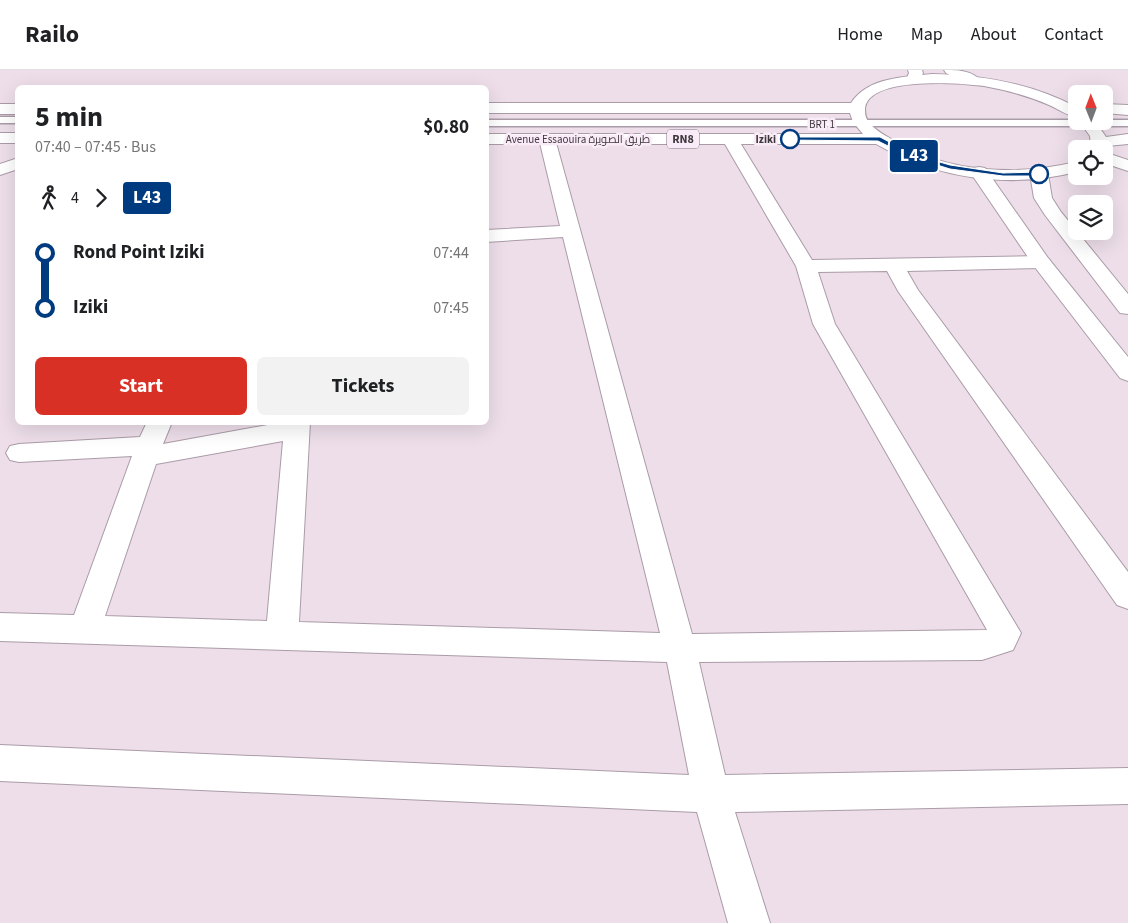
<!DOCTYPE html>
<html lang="en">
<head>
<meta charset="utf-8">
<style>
  :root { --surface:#fff; --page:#f2f2f2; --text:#202124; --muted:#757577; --line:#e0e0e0; --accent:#d93025 }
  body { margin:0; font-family:"Source Sans 3",Cairo,sans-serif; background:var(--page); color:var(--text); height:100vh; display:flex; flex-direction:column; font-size:19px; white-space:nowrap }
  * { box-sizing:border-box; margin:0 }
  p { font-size:16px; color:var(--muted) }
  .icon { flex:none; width:28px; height:28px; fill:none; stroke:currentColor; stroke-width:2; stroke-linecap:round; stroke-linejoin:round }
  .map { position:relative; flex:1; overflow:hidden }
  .side { position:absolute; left:15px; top:15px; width:474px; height:340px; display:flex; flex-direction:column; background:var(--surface); border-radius:8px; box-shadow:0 5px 20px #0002 }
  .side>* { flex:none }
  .badge { padding:0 10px; border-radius:4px; font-size:18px; line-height:32px }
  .needle { width:32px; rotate:359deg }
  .controls { position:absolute; left:1068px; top:15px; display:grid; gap:10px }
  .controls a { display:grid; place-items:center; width:45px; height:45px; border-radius:8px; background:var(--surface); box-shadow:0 5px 20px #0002; font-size:25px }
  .map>.badge { position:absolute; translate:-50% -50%; box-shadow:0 0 0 2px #fff }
  .legs { display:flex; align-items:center; gap:8px; height:55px; padding:0 20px; font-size:16px }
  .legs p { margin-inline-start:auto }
  .headline { display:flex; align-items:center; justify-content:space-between; height:85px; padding:0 20px }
  h1 { font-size:28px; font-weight:700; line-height:38px }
  .primary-button { display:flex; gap:10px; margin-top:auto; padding:10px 20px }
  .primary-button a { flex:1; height:58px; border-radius:8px; background:var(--accent); color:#fff; font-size:20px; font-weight:700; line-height:58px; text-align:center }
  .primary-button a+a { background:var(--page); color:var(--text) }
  ul { padding:0 20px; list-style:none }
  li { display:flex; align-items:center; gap:18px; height:55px; font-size:19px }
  li i { display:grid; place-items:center; width:8px; height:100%; margin:0 6px; background:currentColor }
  li i::after { content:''; width:12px; height:12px; margin:-6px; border:4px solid; border-radius:50%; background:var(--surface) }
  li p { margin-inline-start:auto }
  li:first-child i { background:linear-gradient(#0000 50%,currentColor 0) }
  li:last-child i { background:linear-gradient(currentColor 50%,#0000 0) }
  header { display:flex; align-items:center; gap:30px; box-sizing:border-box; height:70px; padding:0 25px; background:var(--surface); border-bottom:1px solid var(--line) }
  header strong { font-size:24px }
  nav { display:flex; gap:28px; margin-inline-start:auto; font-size:18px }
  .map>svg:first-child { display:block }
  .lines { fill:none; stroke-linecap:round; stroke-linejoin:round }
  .lane-casing { stroke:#aa9ca7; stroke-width:3 }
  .street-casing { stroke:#aa9ca7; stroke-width:2 }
  .secondary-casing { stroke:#aa9ca7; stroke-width:2 }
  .primary-casing { stroke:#aa9ca7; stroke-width:2 }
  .lane { fill:#fff; fill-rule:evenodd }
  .street { fill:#fff; fill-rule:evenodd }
  .secondary { fill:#fff; fill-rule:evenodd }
  .primary { fill:#fff; fill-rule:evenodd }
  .line-1 { fill:#003b80; stroke:#fff }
  .stop-1-dot { fill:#fff; stroke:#003b80; stroke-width:2.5 }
  .labels { text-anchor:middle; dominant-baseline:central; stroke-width:5; stroke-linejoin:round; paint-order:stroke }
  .far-street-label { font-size:11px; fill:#3f393e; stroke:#faebf8 }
  .far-stop-label { font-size:11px; font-weight:bold; fill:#3f393e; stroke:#faebf8; text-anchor:end }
  .shield { fill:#faebf8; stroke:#776e76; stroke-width:1 }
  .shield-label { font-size:12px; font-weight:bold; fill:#3f393e }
</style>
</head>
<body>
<header>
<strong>Railo</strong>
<nav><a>Home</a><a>Map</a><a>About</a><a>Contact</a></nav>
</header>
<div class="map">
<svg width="1128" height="853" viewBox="0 0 1128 853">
  <rect width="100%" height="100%" fill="#eddeea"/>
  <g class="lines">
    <defs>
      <path id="lane" d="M 0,47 L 18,47 L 18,53 L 0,53 Z
        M 486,50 L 1128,50 L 1128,56 L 486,56 Z"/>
      <path id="street" d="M 547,64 L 553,66 L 555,69 L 692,564 L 987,560 L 813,254 L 796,196 L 722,69 L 724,66 L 736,66 L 812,190 L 1041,186 L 1048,188 L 1051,192 L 1048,196 L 1041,198 L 907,201 L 918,220 L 1128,502 L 1128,539 L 1117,535 L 898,221 L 887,201 L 818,202 L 835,254 L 1021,563 L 1013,580 L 982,590 L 699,592 L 725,705 L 1128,698 L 1128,734 L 735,742 L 770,853 L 728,853 L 697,742 L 0,711 L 0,675 L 689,705 L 667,592 L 0,571 L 0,543 L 74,545 L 132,386 L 19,392 L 10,390 L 6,383 L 10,376 L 19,374 L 140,367 L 147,352 L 172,352 L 163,374 L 284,352 L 310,352 L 299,552 L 660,563 L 563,167 L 486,172 L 486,160 L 560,156 L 539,69 L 541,66 ZM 283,371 L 267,551 L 105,546 L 156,394 Z
        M 1104,82 L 1128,90 L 1128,101 L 1104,93 Z
        M 18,88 L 18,99 L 0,105 L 0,94 Z"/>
      <path id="secondary" d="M 908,0 L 922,0 L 923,3 L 918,13 L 908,13 L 906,10 L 909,3 Z
        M 944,0 C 957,0 972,0 981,11 L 979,14 C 968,17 956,8 946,3 Z
        M 979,97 L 985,98 L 1048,188 L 1128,287 L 1128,311 L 1120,308 L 1034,196 L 970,102 L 973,98 Z
        M 1039,99 L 1045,100 L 1048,104 L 1052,128 L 1061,142 L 1128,224 L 1128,244 L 1120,243 L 1045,145 L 1034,128 L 1030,104 L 1033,100 Z"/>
      <path id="primary" d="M 932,4 C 982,5 1031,13 1076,37 L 1076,47 C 1066,45 1058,39 1049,35 C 1028,26 1006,20 984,16 C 961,13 869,6 865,38 C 865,43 865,48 869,52 C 875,61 887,66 896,72 C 950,103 1017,106 1076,92 L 1076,102 C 1009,119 937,109 876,74 L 486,74 L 486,64 L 863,64 L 853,52 L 850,43 L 486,43 L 486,33 L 851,33 C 868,7 904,7 932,4 Z
        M 0,34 L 18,34 L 18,44 L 0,44 Z
        M 1104,34 L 1128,35 L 1128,45 L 1104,43 Z
        M 1079,51 L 1095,51 L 1106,67 L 1128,64 L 1128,74 L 1107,76 L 1104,83 L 1104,79 L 1091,79 L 1090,66 Z
        M 0,63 L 18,63 L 18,73 L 0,73 Z"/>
    </defs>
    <use href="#lane" class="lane-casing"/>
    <use href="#street" class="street-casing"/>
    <use href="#secondary" class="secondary-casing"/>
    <use href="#primary" class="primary-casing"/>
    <use href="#lane" class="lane"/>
    <use href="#street" class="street"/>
    <use href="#secondary" class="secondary"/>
    <use href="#primary" class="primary"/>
  </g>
  <path class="line-1" d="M 790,67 L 880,67 L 912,84 L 950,95 L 1003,103 L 1039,102 L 1042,104 L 1039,106 L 1003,106 L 950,99 L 908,86 L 878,71 L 788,70 Z"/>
  <g class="stop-1-dot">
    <circle cx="790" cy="69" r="9"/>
    <circle cx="1039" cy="104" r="9"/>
  </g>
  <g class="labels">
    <g class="far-street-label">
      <text x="822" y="54">BRT 1</text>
      <text x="578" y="69">Avenue Essaouira طريق الصويرة</text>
    </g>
    <g class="far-stop-label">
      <text x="776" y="69">Iziki</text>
    </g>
    <rect class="shield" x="667" y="59.5" width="32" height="19" rx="4"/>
    <g class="shield-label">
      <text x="683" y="69">RN8</text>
    </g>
  </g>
</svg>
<div class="controls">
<a><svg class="needle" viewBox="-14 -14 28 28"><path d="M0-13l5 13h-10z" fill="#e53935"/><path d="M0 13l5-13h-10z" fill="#757577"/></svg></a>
<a><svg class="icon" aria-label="locate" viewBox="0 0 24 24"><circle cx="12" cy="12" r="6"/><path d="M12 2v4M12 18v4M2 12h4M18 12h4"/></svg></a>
<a><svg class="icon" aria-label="layers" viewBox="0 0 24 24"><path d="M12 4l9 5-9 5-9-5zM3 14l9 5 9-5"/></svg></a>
</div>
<b class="badge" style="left:914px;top:86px;background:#003b80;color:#fff">L43</b>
<section class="side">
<div class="headline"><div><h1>5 min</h1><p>07:40 – 07:45 · Bus</p></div><b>$0.80</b></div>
<div class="legs"><svg class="icon" aria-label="walk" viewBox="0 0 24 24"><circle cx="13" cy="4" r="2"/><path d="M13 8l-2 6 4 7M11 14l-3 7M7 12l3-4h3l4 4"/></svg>4<svg class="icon" aria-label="forward" viewBox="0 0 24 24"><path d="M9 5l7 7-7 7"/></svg><b class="badge" style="background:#003b80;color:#fff">L43</b></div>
<ul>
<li><i style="color:#003b80"></i><b>Rond Point Iziki</b><p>07:44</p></li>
<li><i style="color:#003b80"></i><b>Iziki</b><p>07:45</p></li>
</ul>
<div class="primary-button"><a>Start</a><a>Tickets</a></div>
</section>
</div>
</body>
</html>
